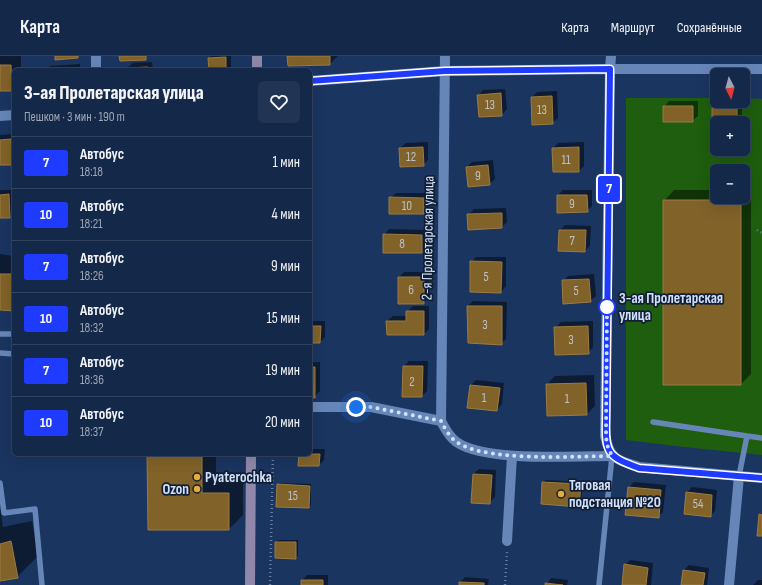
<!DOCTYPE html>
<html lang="ru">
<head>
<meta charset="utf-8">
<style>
  :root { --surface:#142849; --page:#213453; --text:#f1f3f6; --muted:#9da6b4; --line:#334461 }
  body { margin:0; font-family:"Sofia Sans Condensed",sans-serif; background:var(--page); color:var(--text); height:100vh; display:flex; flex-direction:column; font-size:15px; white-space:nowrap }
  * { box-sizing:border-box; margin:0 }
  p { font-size:13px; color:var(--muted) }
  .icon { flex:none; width:22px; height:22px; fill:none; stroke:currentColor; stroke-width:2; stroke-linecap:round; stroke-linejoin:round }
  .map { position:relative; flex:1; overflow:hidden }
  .drawer { position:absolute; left:12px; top:12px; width:300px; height:388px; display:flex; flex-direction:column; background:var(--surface); border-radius:6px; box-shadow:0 4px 16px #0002,0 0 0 1px var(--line) }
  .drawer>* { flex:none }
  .badge { padding:0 8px; border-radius:3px; font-size:14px; line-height:26px }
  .needle { width:26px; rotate:174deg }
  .fabs { position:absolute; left:710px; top:12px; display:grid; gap:8px }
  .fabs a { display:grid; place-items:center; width:40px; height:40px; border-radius:6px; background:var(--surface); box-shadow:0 4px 16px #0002,0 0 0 1px var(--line); font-size:20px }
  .you { position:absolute; width:20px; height:20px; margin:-10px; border:3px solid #fff; border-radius:50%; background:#1a73e8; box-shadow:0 0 0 6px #1a73e833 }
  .map>.badge { position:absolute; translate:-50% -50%; box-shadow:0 0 0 2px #fff }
  .round { display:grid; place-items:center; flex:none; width:42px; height:42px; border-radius:6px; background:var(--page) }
  .overview { display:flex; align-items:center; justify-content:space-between; height:68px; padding:0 12px }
  h1 { font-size:19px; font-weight:800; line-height:30px }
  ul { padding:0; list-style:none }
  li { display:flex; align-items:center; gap:12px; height:52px; padding:0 12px; border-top:1px solid var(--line) }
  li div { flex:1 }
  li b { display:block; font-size:15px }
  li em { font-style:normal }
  li .badge { min-width:44px; font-weight:700; text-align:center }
  header { display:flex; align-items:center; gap:24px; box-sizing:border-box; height:56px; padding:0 20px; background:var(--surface); border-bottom:1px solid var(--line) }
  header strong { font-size:19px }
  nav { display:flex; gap:22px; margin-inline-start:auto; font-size:14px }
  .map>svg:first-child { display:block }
  .green { fill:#1f5e0e; fill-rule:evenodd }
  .shadow { fill:#0007 }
  .building { fill:#816229; stroke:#9b7b43 }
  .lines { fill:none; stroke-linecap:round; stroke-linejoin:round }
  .path { stroke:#687ea3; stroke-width:2.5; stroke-dasharray:1 3; stroke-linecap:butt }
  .service { stroke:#6786b8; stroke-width:5.5 }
  .minor { stroke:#6786b8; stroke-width:10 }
  .tertiary { stroke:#6786b8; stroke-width:10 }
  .secondary { stroke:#8f88ab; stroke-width:10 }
  .line-casing { stroke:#fff; stroke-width:9 }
  .line { stroke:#1f3bff; stroke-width:6 }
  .walk { stroke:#d0e1fd; stroke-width:4; stroke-dasharray:0 7.2 }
  .stop-dot { fill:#fff; stroke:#1f3bff; stroke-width:2 }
  .poi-dot { fill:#e7ac37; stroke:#121e32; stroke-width:1.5 }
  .labels { text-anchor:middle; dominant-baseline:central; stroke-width:3.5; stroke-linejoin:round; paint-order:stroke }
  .number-label { font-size:13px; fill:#bcc1c8 }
  .street-label { font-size:15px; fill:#d0e1fd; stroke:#121e32 }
  .stop-label { font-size:15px; font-weight:bold; fill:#d0e1fd; stroke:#121e32; text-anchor:start }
  .poi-label { font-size:15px; font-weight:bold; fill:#d0e1fd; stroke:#121e32; text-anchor:start }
</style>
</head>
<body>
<header>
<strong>Карта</strong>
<nav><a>Карта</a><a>Маршрут</a><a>Сохранённые</a></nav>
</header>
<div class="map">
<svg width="762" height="529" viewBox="0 0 762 529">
  <rect width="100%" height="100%" fill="#1b3561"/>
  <path class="green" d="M 626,42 L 717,42 L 717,45 L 743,45 L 743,42 L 762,43 L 762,399 L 675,390 L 626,384 ZM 717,67 L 743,67 L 743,93 L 717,93 ZM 717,115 L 743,115 L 743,141 L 717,141 Z"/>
  <path class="shadow" d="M 0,0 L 21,0 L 21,14 L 14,14 L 14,31 L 11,34 L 0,34 Z
    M 211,0 L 231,0 L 231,14 L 210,14 L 209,2 Z
    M 288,0 L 338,0 L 330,8 Z
    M 152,6 L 153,14 L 127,14 L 127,12 L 133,7 Z
    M 80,8 L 80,14 L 47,14 L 50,10 Z
    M 505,33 L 507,53 L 502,59 L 478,40 L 483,34 Z
    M 557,35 L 558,62 L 552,67 L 532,41 L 537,36 Z
    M 669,45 L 698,45 L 698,60 L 692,65 L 664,51 Z
    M 718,47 L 742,47 L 742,66 L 717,67 L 717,71 L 713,52 Z
    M 14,78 L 14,106 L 12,108 L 0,108 L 0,79 Z
    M 428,86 L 428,104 L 423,109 L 401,110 L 400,92 L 406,87 Z
    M 584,86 L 584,110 L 579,115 L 554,115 L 553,92 L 558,87 Z
    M 493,104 L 495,123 L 489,128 L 467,111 L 472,106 Z
    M 310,107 L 311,107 L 312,157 L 310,158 Z
    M 0,134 L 14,134 L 14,156 L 9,161 L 0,161 Z
    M 563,134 L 592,134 L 592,150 L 587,155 L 558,139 Z
    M 674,134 L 717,134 L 717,141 L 743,141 L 743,134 L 751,134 L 751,318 L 741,328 L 664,145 Z
    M 396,137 L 429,137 L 429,152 L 423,157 L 390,142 Z
    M 506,152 L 507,166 L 502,171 L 468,159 L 474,153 Z
    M 565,169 L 591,170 L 590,190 L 585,195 L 560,174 Z
    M 389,173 L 427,174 L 427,191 L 421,196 L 384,179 Z
    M 0,198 L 14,200 L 14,254 L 0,253 Z
    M 476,201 L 506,201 L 506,230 L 501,236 L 471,206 Z
    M 404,216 L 429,216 L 429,242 L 423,247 L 399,221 Z
    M 594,218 L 596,240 L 590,245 L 563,225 L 568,220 Z
    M 473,245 L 507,246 L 506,283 L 501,288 L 468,250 Z
    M 413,250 L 429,250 L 429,273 L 424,278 L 387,265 L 393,260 L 407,260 L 407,256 Z
    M 310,265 L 325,265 L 325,281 L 320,286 L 310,286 Z
    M 593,265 L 593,291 L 588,297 L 555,272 L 561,266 Z
    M 409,305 L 428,305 L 427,335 L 422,340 L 404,310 Z
    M 310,306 L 320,306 L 320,335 L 314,341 L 310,340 Z
    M 594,319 L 595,350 L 587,358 L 547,328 L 555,320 Z
    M 476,324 L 504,327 L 502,348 L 497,354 L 471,329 Z
    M 310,393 L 325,393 L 324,404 L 319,409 L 300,398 L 310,398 Z
    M 148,398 L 216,398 L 216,423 L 243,423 L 243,459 L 229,473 Z
    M 479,413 L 496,414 L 495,441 L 489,447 L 473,418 Z
    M 546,424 L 583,426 L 581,447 L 579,450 L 543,426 Z
    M 634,426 L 666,429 L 663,456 L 658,461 L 629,431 Z
    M 280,427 L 311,428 L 311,449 L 308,451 L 278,429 Z
    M 692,431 L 717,434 L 715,455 L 710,460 L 685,457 L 687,436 Z
    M 0,452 L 3,471 L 32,465 L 38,500 L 17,521 L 0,524 Z
    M 279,484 L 298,484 L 298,500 L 296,502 L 276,486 Z
    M 630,504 L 653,507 L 651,529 L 623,529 L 625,509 Z
    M 689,509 L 709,512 L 707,529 L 682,529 L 684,514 Z
    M 307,519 L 328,519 L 328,529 L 302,529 L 302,524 Z
    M 465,521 L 489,523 L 488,529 L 460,529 L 460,526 Z
    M 551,522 L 568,524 L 567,529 L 546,529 Z
    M 758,524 L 762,524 L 762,529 L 753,529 Z"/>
  <path class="building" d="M 55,0 L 78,0 L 78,2 L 55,4 Z
    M 119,0 L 146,0 L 146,4 L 120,5 Z
    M 287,0 L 330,0 L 330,9 L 288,10 Z
    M 226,1 L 226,14 L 209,14 L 208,2 Z
    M 0,9 L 11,9 L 12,35 L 0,35 Z
    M 148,11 L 148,14 L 126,14 L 126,12 Z
    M 501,37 L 502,60 L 479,61 L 477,39 Z
    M 552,40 L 553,68 L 532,69 L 531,41 Z
    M 663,50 L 693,50 L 693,66 L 663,66 Z
    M 712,52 L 737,52 L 737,67 L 717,67 L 717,72 L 712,72 Z
    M 11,83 L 13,109 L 0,109 L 0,84 Z
    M 423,91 L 424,110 L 400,111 L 399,92 Z
    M 579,91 L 579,116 L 553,116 L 552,92 Z
    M 488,109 L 490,129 L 468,131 L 466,111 Z
    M 9,138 L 10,162 L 0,162 L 0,139 Z
    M 557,139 L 587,139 L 588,156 L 557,157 Z
    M 389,141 L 424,142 L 424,158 L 389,158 Z
    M 663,144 L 741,144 L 741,329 L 663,329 Z
    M 502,157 L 502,172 L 468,174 L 467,158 Z
    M 559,174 L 586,174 L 585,196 L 558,195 Z
    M 383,178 L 422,179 L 422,197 L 383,197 Z
    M 470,205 L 502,206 L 501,237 L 470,236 Z
    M 0,218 L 14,218 L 14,255 L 0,254 Z
    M 398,221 L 424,221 L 424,248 L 398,248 Z
    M 589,223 L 591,246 L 563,248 L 562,224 Z
    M 467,250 L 502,250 L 502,289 L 468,287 Z
    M 406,255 L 424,255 L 424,279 L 387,279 L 386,265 L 406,265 Z
    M 310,270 L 321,270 L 320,287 L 310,287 Z
    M 588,270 L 589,298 L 555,299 L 554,271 Z
    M 403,310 L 423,310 L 422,341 L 402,341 Z
    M 310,311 L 315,311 L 315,342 L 310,341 Z
    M 586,327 L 587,359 L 547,360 L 546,328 Z
    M 470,329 L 500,332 L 497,355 L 467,352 Z
    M 147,398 L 202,398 L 202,437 L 229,437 L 229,474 L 148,474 Z
    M 299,398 L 320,398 L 319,410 L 298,410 Z
    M 473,418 L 492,419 L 490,448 L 471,447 Z
    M 542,426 L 581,428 L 579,451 L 541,448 Z
    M 277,428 L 310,430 L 309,452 L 276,451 Z
    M 628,431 L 661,434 L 659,462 L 625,459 Z
    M 686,436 L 712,439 L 711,461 L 684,458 Z
    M 759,458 L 762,459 L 762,480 L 757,480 Z
    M 11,485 L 18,522 L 0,525 L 0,488 Z
    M 275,486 L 296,486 L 296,503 L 275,502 Z
    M 624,508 L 648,512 L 646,529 L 622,529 Z
    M 683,514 L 705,517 L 703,529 L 681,529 Z
    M 301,524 L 323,524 L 323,529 L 301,529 Z
    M 459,526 L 484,527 L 484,529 L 459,529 Z
    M 545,527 L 563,529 L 545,529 Z"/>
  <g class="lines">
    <path class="path" d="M 757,174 L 762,177
      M 270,529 L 273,398
      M 505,529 L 507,496"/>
    <path class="service" d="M 0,278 L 14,278
      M 0,297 L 14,298
      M 653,366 L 747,380
      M 739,420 L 747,380 L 762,382
      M 0,427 L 4,457 L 35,453 L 42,529
      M 599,529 L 612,400"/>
    <path class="minor" d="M 96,0 L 96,14
      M 610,13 L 611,0
      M 0,60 L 14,59
      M 310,351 L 371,351 L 441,365 C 444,371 448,378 453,383 C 476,407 578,400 612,400
      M 441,365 L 445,0
      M 507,485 L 512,400
      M 729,529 L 739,420"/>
    <path class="tertiary" d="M 610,13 L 605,380 C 610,404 618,404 639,411 L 762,422
      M 310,25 L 445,15 L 610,13 L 762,13"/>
    <path class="secondary" d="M 257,14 L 257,0
      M 250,529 L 251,398"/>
  </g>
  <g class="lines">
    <defs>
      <path id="line" d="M 310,25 L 445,15 L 610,13 L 606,366 C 605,398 609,401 639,412 L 762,422"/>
    </defs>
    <use href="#line" class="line-casing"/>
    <use href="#line" class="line"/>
    <path class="walk" d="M 356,351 L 371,351 L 441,365 C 444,371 448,378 453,383 C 476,407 578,400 612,400 L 607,389 L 606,380 L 607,251"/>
  </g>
  <circle class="stop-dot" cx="607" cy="251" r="8"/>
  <g class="poi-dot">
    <circle cx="197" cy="421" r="4"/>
    <circle cx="197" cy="433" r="4"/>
    <circle cx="561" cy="438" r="4"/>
  </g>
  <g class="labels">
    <g class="number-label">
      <text x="490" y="49">13</text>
      <text x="542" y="54">13</text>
      <text x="411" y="101">12</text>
      <text x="566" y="104">11</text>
      <text x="478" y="120">9</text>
      <text x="572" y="148">9</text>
      <text x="407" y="150">10</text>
      <text x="572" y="185">7</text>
      <text x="402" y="188">8</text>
      <text x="486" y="221">5</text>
      <text x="411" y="234">6</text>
      <text x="576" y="235">5</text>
      <text x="485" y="269">3</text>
      <text x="571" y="284">3</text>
      <text x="412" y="326">2</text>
      <text x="484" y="342">1</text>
      <text x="567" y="343">1</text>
      <text x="293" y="440">15</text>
      <text x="698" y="448">54</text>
    </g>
    <g class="street-label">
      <text transform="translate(428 182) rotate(-89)">2-я Пролетарская улица</text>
    </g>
    <g class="stop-label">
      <text x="619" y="242">3-ая Пролетарская<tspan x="619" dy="17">улица</tspan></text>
    </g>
    <g class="poi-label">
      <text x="205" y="421">Pyaterochka</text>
      <text x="569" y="429">Тяговая<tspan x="569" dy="17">подстанция №20</tspan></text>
      <text x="189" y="433" text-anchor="end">Ozon</text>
    </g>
  </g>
</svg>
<div class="fabs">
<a><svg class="needle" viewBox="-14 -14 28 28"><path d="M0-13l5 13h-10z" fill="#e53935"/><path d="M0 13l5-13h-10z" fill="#9da6b4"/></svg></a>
<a>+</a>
<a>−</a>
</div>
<div class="you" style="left:356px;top:351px"></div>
<b class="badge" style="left:609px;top:133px;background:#1f3bff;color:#fff">7</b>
<section class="drawer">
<div class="overview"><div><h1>3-ая Пролетарская улица</h1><p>Пешком · 3 мин · 190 m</p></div><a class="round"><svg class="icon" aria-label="heart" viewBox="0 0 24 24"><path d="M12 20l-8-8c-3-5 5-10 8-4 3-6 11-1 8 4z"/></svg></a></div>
<ul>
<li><span class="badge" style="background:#1f3bff;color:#fff">7</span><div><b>Автобус</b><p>18:18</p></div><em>1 мин</em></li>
<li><span class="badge" style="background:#1f3bff;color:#fff">10</span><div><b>Автобус</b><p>18:21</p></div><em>4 мин</em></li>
<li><span class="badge" style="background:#1f3bff;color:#fff">7</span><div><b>Автобус</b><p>18:26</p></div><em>9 мин</em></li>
<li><span class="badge" style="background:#1f3bff;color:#fff">10</span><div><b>Автобус</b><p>18:32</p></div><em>15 мин</em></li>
<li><span class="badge" style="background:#1f3bff;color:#fff">7</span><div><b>Автобус</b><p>18:36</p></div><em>19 мин</em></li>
<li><span class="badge" style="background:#1f3bff;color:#fff">10</span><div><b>Автобус</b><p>18:37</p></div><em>20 мин</em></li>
</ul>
</section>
</div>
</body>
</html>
